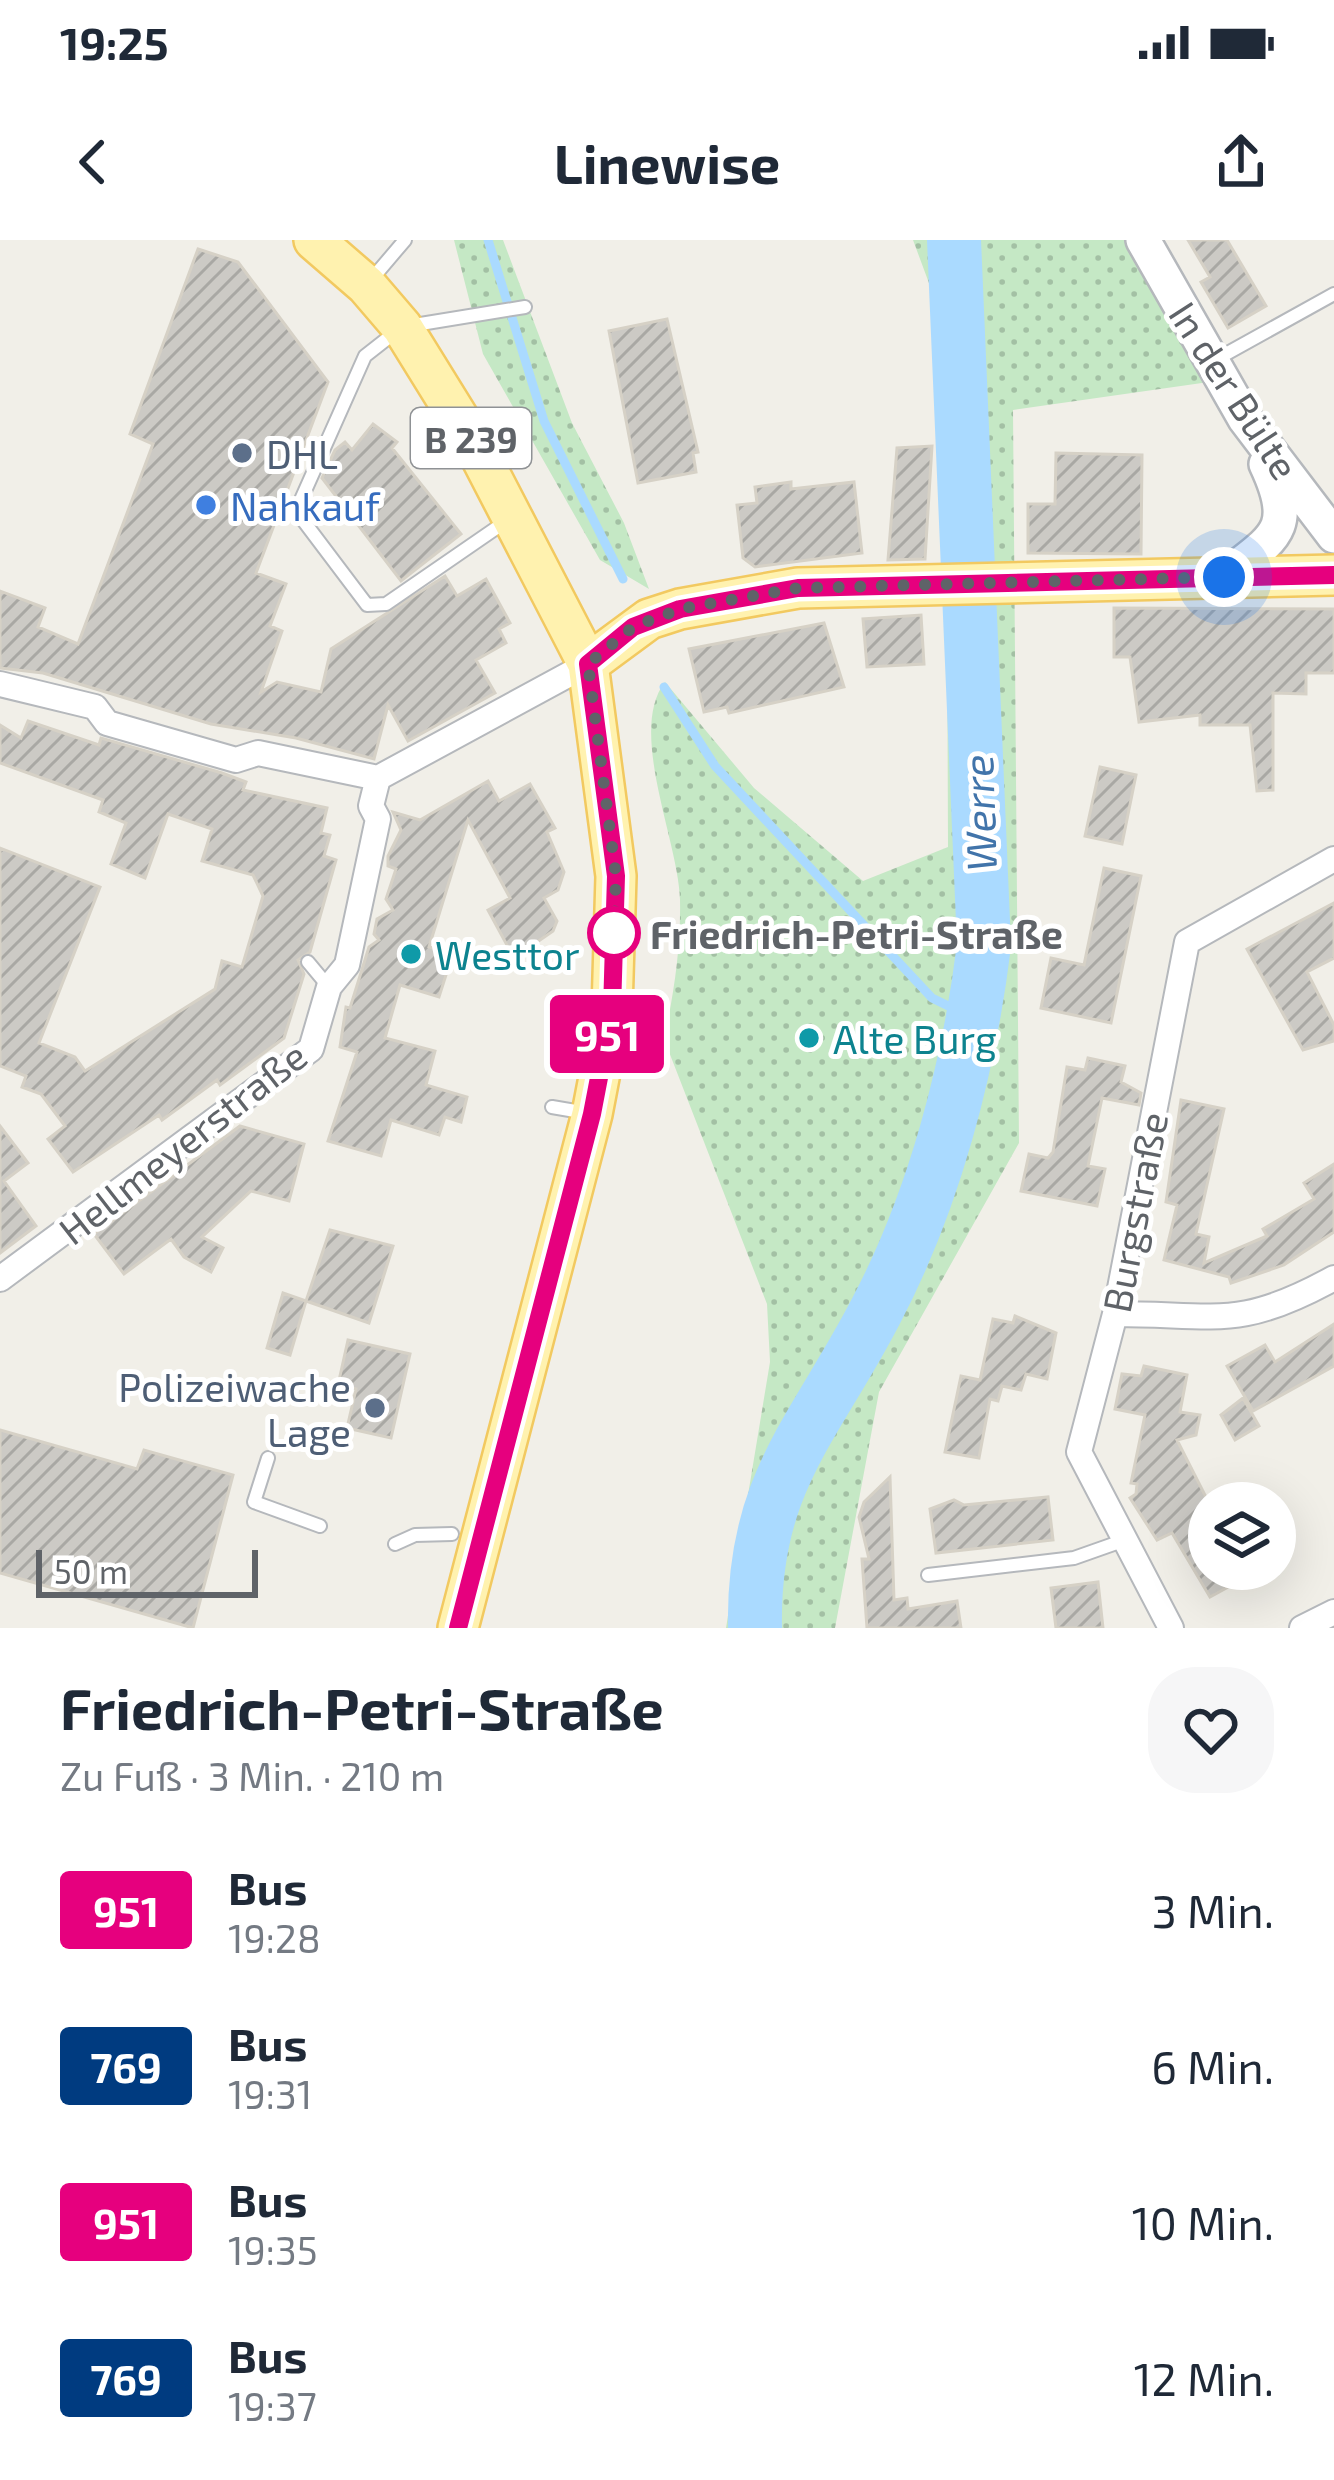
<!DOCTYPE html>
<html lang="de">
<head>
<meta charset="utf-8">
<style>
  :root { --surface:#fff; --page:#f6f6f7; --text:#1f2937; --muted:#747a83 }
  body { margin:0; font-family:"Exo 2",sans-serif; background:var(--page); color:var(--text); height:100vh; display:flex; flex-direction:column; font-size:45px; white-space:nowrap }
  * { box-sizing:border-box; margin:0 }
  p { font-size:39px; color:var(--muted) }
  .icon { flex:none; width:66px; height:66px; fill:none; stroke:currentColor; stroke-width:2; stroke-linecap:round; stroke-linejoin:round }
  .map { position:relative; height:1388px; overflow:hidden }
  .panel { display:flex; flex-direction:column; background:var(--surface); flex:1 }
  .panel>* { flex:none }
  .badge { padding:0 24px; border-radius:9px; font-size:42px; line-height:78px }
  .tools { position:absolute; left:1188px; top:1242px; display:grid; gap:24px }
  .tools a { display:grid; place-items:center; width:108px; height:108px; border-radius:50%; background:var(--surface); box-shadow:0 12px 48px #0002; font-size:60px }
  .scale { position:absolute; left:36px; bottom:30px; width:222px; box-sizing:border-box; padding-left:12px; border:6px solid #5f6368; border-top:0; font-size:33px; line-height:42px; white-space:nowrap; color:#5f6368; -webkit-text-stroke:9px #fff; paint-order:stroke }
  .you { position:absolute; width:60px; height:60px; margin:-30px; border:9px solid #fff; border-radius:50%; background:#1a73e8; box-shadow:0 0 0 18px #1a73e833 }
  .map>.badge { position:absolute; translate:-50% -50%; box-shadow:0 0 0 6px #fff }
  .round { display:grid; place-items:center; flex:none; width:126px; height:126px; border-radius:48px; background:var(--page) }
  .headline { display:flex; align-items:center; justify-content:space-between; height:204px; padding:0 60px }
  h1 { font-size:57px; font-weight:700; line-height:90px }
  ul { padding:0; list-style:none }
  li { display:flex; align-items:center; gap:36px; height:156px; padding:0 60px }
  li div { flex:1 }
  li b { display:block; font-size:45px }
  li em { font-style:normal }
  li .badge { min-width:132px; font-weight:700; text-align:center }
  .status { display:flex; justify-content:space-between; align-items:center; height:84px; padding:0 60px; background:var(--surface); direction:ltr }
  .status svg { height:33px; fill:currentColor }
  header { display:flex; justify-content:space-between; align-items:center; height:156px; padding:0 60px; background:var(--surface); font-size:54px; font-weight:700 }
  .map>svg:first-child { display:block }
  .grass { fill:url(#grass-dots) }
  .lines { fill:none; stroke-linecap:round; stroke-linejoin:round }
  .stream { stroke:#aadaff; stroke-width:9 }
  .river { stroke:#aadaff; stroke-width:54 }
  .building { fill:url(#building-hatch); stroke:#d6d1c6; stroke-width:3 }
  .service-casing { stroke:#b5b8bc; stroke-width:16 }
  .minor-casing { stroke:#b5b8bc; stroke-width:28 }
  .tertiary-casing { stroke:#b5b8bc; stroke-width:38 }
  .primary-casing { stroke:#f2c960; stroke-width:44 }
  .service { stroke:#fff; stroke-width:12 }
  .minor { stroke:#fff; stroke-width:24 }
  .tertiary { stroke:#fff; stroke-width:33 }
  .primary { stroke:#fff2af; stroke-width:39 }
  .line-casing { stroke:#fff; stroke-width:27 }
  .line { stroke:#e6007e; stroke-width:18 }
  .walk { stroke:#5f6368; stroke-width:12; stroke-dasharray:0 21.6 }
  .service-dot { fill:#5c6f8a; stroke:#fff; stroke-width:4.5 }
  .shop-dot { fill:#3f7fe0; stroke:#fff; stroke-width:4.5 }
  .stop-dot { fill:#fff; stroke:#e6007e; stroke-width:6 }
  .culture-dot { fill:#0f9aa8; stroke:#fff; stroke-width:4.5 }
  .labels { text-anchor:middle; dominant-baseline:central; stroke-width:10; stroke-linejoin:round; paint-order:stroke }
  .shield { fill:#fff; stroke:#8f9295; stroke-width:3 }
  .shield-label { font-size:36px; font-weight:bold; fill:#5f6368 }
  .street-label { font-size:39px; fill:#5f6368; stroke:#fff }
  .service-label { font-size:39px; fill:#4e5e75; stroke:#fff; text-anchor:start }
  .shop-label { font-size:39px; fill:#366cbe; stroke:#fff; text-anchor:start }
  .stop-label { font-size:39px; font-weight:bold; fill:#5f6368; stroke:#fff; text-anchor:start }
  .culture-label { font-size:39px; fill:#0d838f; stroke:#fff; text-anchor:start }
  .water-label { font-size:42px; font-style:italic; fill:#4174aa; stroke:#fff }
</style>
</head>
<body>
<div class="status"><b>19:25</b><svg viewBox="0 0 49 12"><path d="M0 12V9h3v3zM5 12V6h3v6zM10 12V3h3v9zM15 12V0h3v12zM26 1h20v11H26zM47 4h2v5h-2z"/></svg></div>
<header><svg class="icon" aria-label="back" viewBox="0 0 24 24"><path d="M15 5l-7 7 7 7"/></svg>Linewise<svg class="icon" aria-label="share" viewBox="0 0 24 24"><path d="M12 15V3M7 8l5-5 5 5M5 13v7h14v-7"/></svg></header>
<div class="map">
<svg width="1334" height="1388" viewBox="0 0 1334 1388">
  <defs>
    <pattern id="grass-dots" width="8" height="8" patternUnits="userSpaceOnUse" patternTransform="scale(3)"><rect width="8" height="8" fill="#c5e8c5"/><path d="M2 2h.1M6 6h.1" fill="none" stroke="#a3c0a4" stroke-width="1.8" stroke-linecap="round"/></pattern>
    <pattern id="building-hatch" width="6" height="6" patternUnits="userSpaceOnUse" patternTransform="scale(3)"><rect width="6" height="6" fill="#cccac5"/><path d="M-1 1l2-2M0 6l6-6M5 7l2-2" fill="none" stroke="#a9a8a4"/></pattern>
  </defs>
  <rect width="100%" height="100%" fill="#f1efe8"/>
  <path class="grass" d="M 454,0 L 503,0 L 572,183 L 624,283 L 649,349 L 600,320 L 483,114 Z
    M 913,0 L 1134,0 L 1216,141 L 1013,170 L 1019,903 L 879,1152 L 835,1388 L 726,1388 L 770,1122 L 767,1064 L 664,799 C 674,754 681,706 680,660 C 679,602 627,491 665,442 L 754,548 L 863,641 L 948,607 L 946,89 Z"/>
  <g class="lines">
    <path class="stream" d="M 488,0 L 544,181 L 623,339
      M 664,447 L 715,526 L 932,758 L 975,779"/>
    <path class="river" d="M 755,1388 C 752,1243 815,1189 876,1071 C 934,961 969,828 984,705 L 954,0"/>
  </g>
  <path class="building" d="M 1188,0 L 1227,0 L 1266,66 L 1228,88 L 1201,42 L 1210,37 Z
    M 198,9 L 238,22 L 328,142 L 256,333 L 286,344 L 270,386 L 282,391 L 261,452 L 277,442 L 321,452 L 331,409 L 445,336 L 457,356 L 486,339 L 510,383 L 499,389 L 506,403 L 476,420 L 495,453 L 408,501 L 388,465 L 374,519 L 296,498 L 211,484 L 43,433 L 0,428 L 0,351 L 45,368 L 38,387 L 78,404 L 153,204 L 130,194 Z
    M 667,79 L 698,212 L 693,213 L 696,232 L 638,243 L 609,91 Z
    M 373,184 L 397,202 L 392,208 L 461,294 L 401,341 L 322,238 L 335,210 L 345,202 L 352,210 Z
    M 932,206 L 925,319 L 888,320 L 897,208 Z
    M 1056,213 L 1142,215 L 1141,314 L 1028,313 L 1028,264 L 1055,264 Z
    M 791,242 L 791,249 L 854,242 L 862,313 L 755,327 L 743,318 L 737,265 L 757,263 L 755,247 Z
    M 1114,368 L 1334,369 L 1334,433 L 1306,433 L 1306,454 L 1273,453 L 1273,550 L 1257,551 L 1250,485 L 1200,485 L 1200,475 L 1139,482 L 1130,417 L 1114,417 Z
    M 921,375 L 924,424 L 867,427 L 863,379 Z
    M 824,383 L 844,447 L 729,473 L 727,467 L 704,472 L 689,409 Z
    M 28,481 L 99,505 L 101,498 L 222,533 L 246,542 L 243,550 L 327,568 L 321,593 L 330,595 L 324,616 L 336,620 L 310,712 L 298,720 L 304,734 L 284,798 L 220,845 L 217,840 L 162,880 L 159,875 L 73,932 L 48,899 L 65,886 L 41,854 L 22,847 L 26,836 L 0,826 L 0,608 L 100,647 L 39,803 L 75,817 L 85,831 L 215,749 L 222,721 L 242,727 L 263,656 L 253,635 L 202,621 L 212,589 L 168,574 L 145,638 L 111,624 L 126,583 L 99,572 L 103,560 L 0,523 L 0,485 L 21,498 Z
    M 1100,527 L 1136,535 L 1122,604 L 1085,596 Z
    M 488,541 L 499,561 L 530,544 L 555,588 L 547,592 L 564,632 L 558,650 L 544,658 L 557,681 L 553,691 L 514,718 L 488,670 L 510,658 L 468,580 L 429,707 L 453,713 L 439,757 L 400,745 L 385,798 L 435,811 L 426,845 L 467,857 L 461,882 L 445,877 L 439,895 L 391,880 L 381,916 L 328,901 L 357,812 L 340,807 L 346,767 L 350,768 L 369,707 L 379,700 L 374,694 L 377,679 L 393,670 L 386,659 L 396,629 L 388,626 L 388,616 L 401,590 L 393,572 L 420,580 Z
    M 1104,628 L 1141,636 L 1111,783 L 1041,768 L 1051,718 L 1084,725 Z
    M 1334,663 L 1334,718 L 1307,732 L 1334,785 L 1334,801 L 1303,810 L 1247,709 Z
    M 1088,818 L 1125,826 L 1121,842 L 1141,853 L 1139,865 L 1102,858 L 1088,926 L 1105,929 L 1097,966 L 1021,951 L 1029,914 L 1048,918 L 1053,912 L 1067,827 L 1085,830 Z
    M 1181,860 L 1224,869 L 1196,994 L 1209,997 L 1204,1023 L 1267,996 L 1263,989 L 1314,959 L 1304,943 L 1334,924 L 1334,992 L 1284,1025 L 1231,1043 L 1229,1037 L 1164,1020 L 1177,965 L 1166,962 Z
    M 0,886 L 28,923 L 4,941 L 36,986 L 0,1013 Z
    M 240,886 L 304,904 L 289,961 L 251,951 L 202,997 L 223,1008 L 211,1032 L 184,1017 L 171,999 L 124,1034 L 94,994 Z
    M 330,990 L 393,1006 L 369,1083 L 306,1061 Z
    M 283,1053 L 306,1061 L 290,1115 L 267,1108 Z
    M 1015,1076 L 1056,1093 L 1047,1139 L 1026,1134 L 1021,1150 L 1002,1146 L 998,1161 L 990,1159 L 979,1218 L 945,1212 L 961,1136 L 980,1140 L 993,1079 L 1013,1083 Z
    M 1334,1084 L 1334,1126 L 1253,1171 L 1227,1126 L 1265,1105 L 1275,1122 Z
    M 348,1100 L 410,1114 L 391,1198 L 347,1188 L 356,1149 L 338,1145 Z
    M 1144,1126 L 1187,1135 L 1180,1172 L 1200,1175 L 1196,1195 L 1177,1200 L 1209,1263 L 1209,1329 L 1261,1329 L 1210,1357 L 1172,1293 L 1157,1300 L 1130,1258 L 1136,1254 L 1137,1244 L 1131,1243 L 1145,1175 L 1115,1169 L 1122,1134 L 1141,1136 Z
    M 1243,1158 L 1259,1186 L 1235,1200 L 1221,1175 Z
    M 0,1190 L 137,1229 L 144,1210 L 233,1235 L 193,1388 L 0,1333 Z
    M 890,1237 L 894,1360 L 907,1358 L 908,1369 L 957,1361 L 961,1388 L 867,1388 L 862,1319 L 869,1319 L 859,1277 L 864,1262 Z
    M 1048,1257 L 1053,1300 L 936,1313 L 930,1269 L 954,1260 L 964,1265 Z
    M 1098,1342 L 1103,1388 L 1056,1388 L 1051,1348 Z"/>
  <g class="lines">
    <defs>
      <path id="service" d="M 371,40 L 405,0
        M 1215,120 L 1334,54
        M 505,282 L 386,364 L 367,365 L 296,271 L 365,116 L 402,87 L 525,67
        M 308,722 L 328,746
        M 552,867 L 587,873
        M 268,1218 L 254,1262 L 320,1286
        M 395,1304 L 415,1295 L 452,1294
        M 928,1335 L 1074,1318 L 1125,1300"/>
      <path id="minor" d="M 0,444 L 95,467 L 107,483 L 236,520 L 258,513 L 378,538 L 588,424
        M 0,1039 L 311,809 L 329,747 L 347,725 L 378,579 L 371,566 L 378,538
        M 1115,1074 C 1216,1074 1238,1091 1334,1038
        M 1171,1388 L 1079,1212 L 1115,1074 L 1187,702 L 1334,619
        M 1302,1388 L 1334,1372"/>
      <path id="tertiary" d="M 1143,0 L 1245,179 L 1334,296
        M 1224,337 C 1275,297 1297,290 1266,224"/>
      <path id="primary" d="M 314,0 L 366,45 L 402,87 L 472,200 L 588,424 L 616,636 L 612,770 L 592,874 L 458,1388
        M 588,424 L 649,379 L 680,369 L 798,348 L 1334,335"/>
    </defs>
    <use href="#service" class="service-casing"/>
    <use href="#minor" class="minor-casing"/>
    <use href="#tertiary" class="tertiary-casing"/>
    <use href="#primary" class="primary-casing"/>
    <use href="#service" class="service"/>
    <use href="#minor" class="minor"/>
    <use href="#tertiary" class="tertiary"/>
    <use href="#primary" class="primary"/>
  </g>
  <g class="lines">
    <defs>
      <path id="line" d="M 458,1388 L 592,874 L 612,770 L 616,636 L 588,424 L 633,387 L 680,369 L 798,348 L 1334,335"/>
    </defs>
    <use href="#line" class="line-casing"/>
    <use href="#line" class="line"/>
    <path class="walk" d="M 614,693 L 616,636 L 588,424 L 633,387 L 680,369 L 798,348 L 1224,337"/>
  </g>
  <g class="service-dot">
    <circle cx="242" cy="213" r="12"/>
    <circle cx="375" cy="1168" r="12"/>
  </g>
  <circle class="shop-dot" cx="206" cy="265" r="12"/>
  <circle class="stop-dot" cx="614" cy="693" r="24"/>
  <g class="culture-dot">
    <circle cx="411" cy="714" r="12"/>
    <circle cx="809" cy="798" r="12"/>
  </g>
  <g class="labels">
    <rect class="shield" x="411" y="168" width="120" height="60" rx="9"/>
    <g class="shield-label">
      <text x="471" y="198">B 239</text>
    </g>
    <g class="street-label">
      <text transform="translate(1235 150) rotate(57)">In der Bülte</text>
      <text transform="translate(182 902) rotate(-38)">Hellmeyerstraße</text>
      <text transform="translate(1134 972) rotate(-79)">Burgstraße</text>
    </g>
    <g class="service-label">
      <text x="266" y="213">DHL</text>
      <text x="351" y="1146" text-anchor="end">Polizeiwache<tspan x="351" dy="45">Lage</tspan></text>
    </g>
    <g class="shop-label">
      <text x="230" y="265">Nahkauf</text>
    </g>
    <g class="stop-label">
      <text x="650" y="693">Friedrich-Petri-Straße</text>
    </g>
    <g class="culture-label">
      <text x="435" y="714">Westtor</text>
      <text x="833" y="798">Alte Burg</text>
    </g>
    <g class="water-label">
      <text transform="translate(978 573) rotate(-92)">Werre</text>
    </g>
  </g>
</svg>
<div class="tools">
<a><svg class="icon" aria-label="layers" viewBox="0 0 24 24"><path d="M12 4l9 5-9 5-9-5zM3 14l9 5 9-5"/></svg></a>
</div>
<div class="scale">50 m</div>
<div class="you" style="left:1224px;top:337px"></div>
<b class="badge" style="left:607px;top:794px;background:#e6007e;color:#fff">951</b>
</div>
<section class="panel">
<div class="headline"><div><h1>Friedrich-Petri-Straße</h1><p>Zu Fuß · 3 Min. · 210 m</p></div><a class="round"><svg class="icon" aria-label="heart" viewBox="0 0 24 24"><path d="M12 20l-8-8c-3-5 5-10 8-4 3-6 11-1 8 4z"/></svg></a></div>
<ul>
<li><span class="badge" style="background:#e6007e;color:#fff">951</span><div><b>Bus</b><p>19:28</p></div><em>3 Min.</em></li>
<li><span class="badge" style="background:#003b80;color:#fff">769</span><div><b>Bus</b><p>19:31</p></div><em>6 Min.</em></li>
<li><span class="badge" style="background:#e6007e;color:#fff">951</span><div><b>Bus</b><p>19:35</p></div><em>10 Min.</em></li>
<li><span class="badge" style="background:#003b80;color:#fff">769</span><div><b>Bus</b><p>19:37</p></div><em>12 Min.</em></li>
</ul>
</section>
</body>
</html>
